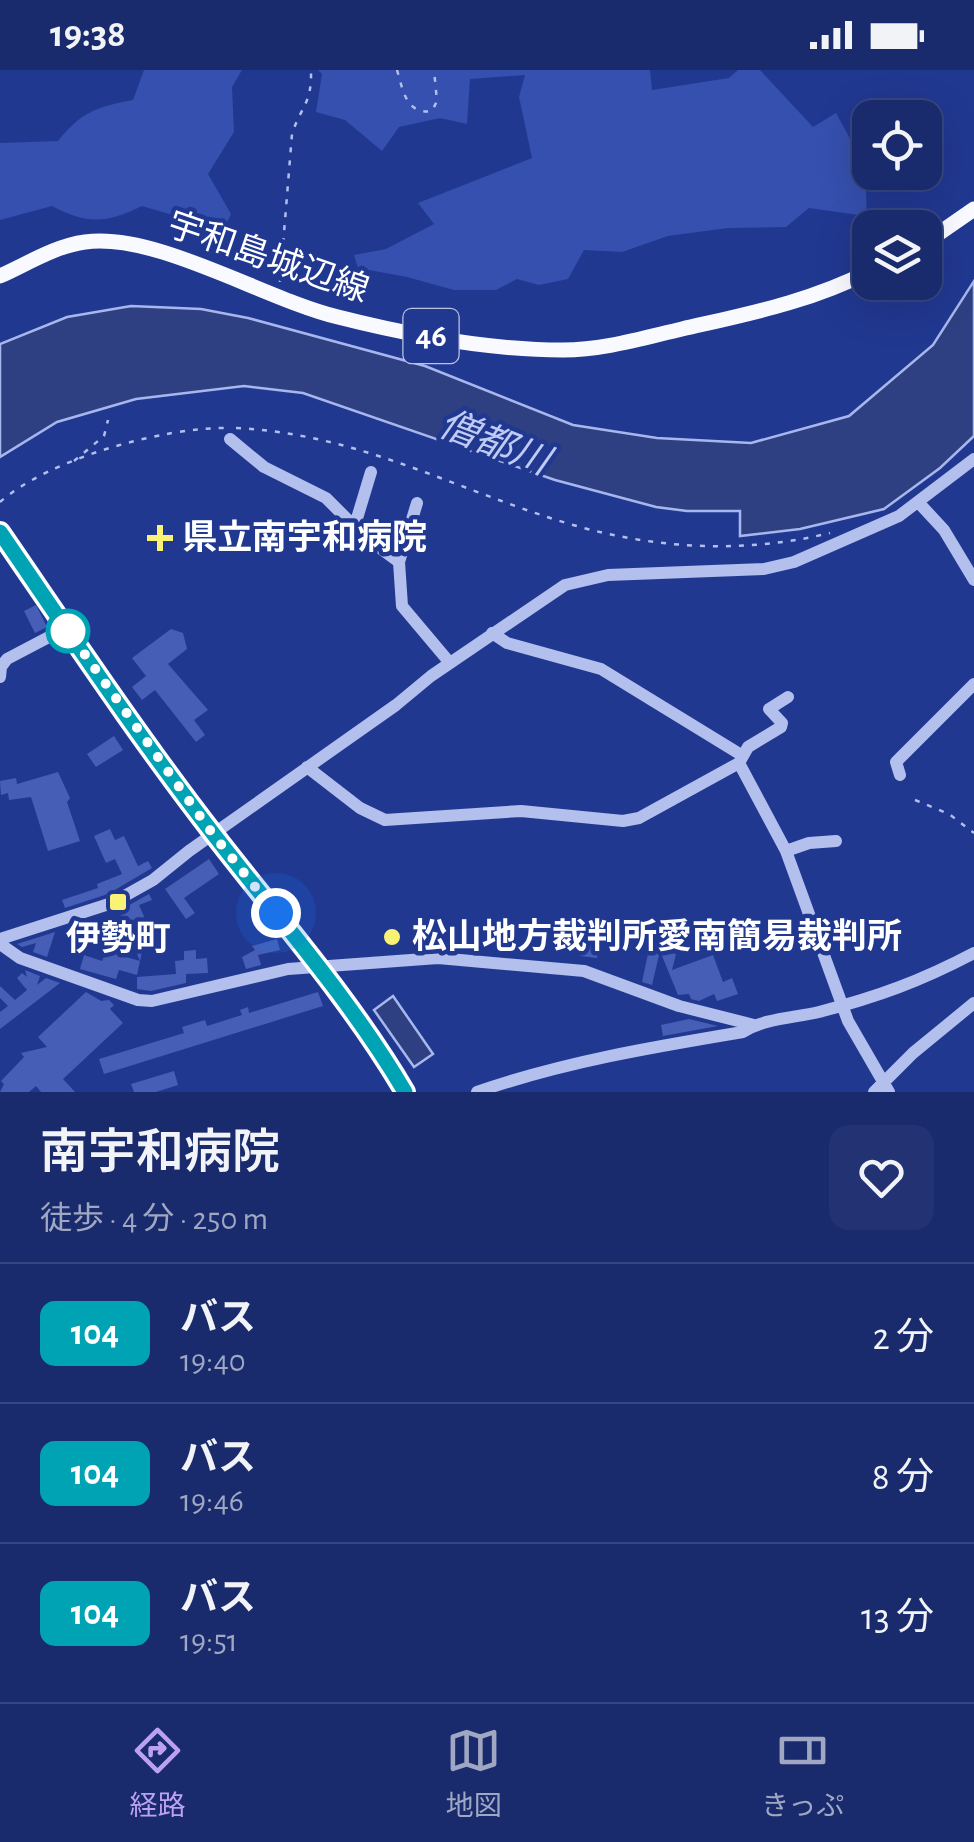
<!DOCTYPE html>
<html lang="ja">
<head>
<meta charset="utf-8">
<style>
  :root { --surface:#192a6d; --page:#223272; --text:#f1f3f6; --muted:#9fa7c2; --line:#374680; --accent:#bca0f2 }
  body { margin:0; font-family:"Alegreya Sans","Noto Sans JP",sans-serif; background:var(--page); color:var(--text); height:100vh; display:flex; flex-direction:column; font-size:38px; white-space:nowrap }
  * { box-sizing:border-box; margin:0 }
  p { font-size:32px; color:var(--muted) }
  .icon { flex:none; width:55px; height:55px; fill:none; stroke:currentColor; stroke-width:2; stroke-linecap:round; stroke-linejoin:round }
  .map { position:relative; height:1022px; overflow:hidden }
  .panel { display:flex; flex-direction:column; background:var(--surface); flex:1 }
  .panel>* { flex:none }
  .badge { padding:0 20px; border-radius:15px; font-size:35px; line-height:65px }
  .tools { position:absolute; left:852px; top:30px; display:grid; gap:20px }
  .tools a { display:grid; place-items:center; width:90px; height:90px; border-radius:20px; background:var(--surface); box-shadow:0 10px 40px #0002,0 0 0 2px var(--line); font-size:50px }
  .you { position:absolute; width:50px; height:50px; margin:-25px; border:8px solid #fff; border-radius:50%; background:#1a73e8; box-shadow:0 0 0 15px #1a73e833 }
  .map>.badge { position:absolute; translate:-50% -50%; box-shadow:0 0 0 5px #fff }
  .round { display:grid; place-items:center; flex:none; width:105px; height:105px; border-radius:20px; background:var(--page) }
  .overview { display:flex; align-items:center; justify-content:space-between; height:170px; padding:0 40px }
  h1 { font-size:48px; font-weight:600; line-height:75px }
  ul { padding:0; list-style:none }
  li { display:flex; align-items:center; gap:30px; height:140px; padding:0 40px; border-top:2px solid var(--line) }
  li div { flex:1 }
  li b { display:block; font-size:38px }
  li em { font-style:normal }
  li .badge { min-width:110px; font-weight:700; text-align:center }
  .status { display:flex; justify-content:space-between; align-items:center; height:70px; padding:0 50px; background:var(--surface); direction:ltr }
  .status svg { height:28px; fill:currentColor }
  .tabs { display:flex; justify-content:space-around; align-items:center; height:140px; border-top:2px solid var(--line); background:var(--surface); font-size:28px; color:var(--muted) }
  .tabs a { display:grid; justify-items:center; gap:5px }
  .tabs .selected { color:var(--accent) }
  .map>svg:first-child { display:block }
  .green { fill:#3550ae }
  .water { fill:#2f4082; stroke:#a7b7ee; stroke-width:2.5 }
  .building { fill:#465eb6 }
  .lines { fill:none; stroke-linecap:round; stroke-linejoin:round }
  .path { stroke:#b3bfed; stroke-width:2.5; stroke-dasharray:5 8; stroke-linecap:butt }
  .minor { stroke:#b3bfed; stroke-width:12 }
  .major { stroke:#f9faff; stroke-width:15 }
  .line-casing { stroke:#fff; stroke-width:22 }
  .line { stroke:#00a3b4; stroke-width:15 }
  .walk { stroke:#fff; stroke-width:10; stroke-dasharray:0 18 }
  .poi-dot { fill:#f9f274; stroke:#213891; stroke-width:4 }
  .stop-dot { fill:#fff; stroke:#00a3b4; stroke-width:5 }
  .labels { text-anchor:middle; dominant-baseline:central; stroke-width:9; stroke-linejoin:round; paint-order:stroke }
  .shield { fill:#213891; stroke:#bcc3de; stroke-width:2.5 }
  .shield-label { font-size:32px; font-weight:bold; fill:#fff }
  .street-label { font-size:35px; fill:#fff; stroke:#213891 }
  .poi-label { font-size:35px; font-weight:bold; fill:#fff; stroke:#213891; text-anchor:start }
  .water-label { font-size:38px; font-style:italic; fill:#bfcbf4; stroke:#213891 }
</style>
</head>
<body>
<div class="status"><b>19:38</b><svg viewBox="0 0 49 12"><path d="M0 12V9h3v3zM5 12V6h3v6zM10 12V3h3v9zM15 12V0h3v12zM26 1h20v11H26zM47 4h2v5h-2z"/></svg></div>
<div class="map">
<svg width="974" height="1022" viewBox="0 0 974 1022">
  <rect width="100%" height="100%" fill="#213891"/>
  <path class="green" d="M 144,0 L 242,0 L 232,17 L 234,62 L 208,104 L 231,144 L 223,160 L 142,136 C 108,153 87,155 52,136 L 0,150 L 0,73 L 58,71 C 82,41 97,37 133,30 Z
    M 318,0 L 650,0 L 652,20 L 729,8 L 738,0 L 760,0 L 813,57 L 836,43 C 858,83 869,99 866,146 L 809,138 L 786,157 L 728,158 L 668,166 L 622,182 L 584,180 L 568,209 L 539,215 L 517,209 L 496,220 L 454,220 L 407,207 L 358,198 L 354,185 L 386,179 L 434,154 L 418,133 L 532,88 L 519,27 L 525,5 L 470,9 L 467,54 L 440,48 L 399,57 L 382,81 L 345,50 L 316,42 L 322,4 Z"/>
  <path class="water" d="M 974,211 L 974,366 L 940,398 L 884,439 L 800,459 L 740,466 L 740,441 L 687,441 L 656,437 L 555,410 L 303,323 L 244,316 L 136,329 L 57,352 L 0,387 L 0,274 L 67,247 L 131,236 L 201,239 L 248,248 L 425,296 L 573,355 L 657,368 L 751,373 L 849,346 L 933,275 Z
    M 393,926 L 433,984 L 414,997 L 374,940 Z"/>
  <path class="building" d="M 36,535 L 47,557 L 35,563 L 24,541 Z
    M 171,559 L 183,563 L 187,579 L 168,594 L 208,640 L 194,650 L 205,665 L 196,672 L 155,620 L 142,630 L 132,617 L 146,606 L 132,588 Z
    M 114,666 L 123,680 L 96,697 L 87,684 Z
    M 58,702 L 70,728 L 67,732 L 80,771 L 48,781 L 31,727 L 9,730 L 8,723 L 1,725 L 0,711 L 16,708 L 17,714 Z
    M 110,759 L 115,770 L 124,766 L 138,796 L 148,791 L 152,798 L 108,824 L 65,838 L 62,830 L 98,818 L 97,814 L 122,804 L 115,789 L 106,793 L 94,766 Z
    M 209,789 L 219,804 L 184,828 L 195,843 L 186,849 L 165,819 Z
    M 149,824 L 152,830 L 139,835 L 157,876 L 142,882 L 137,905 L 119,900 L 116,909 L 80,899 L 84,885 L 102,891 L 106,881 L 140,891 L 129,865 L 109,872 L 106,862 L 124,856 L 120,846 L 126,843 L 124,838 Z
    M 609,850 L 647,861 L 644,874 L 615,866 L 613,873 L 600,871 L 597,888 L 580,886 L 586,854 L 607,858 Z
    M 55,862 L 47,887 L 33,882 L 36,873 L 22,877 L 17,874 Z
    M 277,869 L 280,880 L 258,885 L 261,895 L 246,899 L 242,887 L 255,880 L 252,876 Z
    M 649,879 L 676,884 L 672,900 L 713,885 L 723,912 L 732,908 L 738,924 L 717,931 L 714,924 L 699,931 L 691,929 L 689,924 L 678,925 L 660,881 L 652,915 L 642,912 Z
    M 196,880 L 196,889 L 207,888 L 208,903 L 186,904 L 186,913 L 151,921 L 137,919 L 137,907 L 176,904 L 175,891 L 184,890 L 184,881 Z
    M 25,900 L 40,906 L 37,915 L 46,908 L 60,913 L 0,959 L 0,942 L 8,936 L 0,928 L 0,916 L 15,930 L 27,920 L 17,908 L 22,903 L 27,907 Z
    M 86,922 L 101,931 L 109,930 L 114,935 L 110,939 L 123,953 L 63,1009 L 75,1022 L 41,1022 L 36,1016 L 29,1022 L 0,1022 L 4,1014 L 1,1011 L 24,987 L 21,983 L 47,977 L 38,967 Z
    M 318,922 L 323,936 L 104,1004 L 99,989 L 184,963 L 182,957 L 205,950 L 207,956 L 242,945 L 240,940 L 248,937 L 249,943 Z
    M 689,949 L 718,956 L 663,966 L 661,955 Z
    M 174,1001 L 178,1015 L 156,1022 L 134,1022 L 131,1014 Z"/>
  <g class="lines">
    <path class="path" d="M 397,0 C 403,20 406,45 432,41 L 437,31 L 434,0
      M 280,212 L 292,64 C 301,36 312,34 311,0
      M 236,358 C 361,364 457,421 573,455 C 657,479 744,484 830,463
      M 74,391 L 104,366 L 108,350
      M 0,432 C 49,389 163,357 228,358
      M 915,730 L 949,744 L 974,763"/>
    <path class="minor" d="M 230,369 L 264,397 L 326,428 L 366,468 L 399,492 L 402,536 L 450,593
      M 919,433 L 944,460 L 974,510
      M 355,455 L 371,402
      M 399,492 L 417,433
      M 492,563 L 507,573 L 601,599 L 743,686
      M 0,607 L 1,597 L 7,589 L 66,558
      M 739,693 L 786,781 L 848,951 L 889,1022
      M 307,697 L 360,738 L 385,750 L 521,741 L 623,751 L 639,748 L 739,693 L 748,677 L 781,657 L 782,653 L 769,639 L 788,627
      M 900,705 L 896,692 L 974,614
      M 786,781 L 809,773 L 836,771
      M 0,869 L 112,833 L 153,810 L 189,781 L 396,635 L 431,606 L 565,515 L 608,505 L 764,499 L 794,492 L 899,446 L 974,389
      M 0,874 L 20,888 L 138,930 L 152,931 L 288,899 L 438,888 L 584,901 L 679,936 L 754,955
      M 477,1022 C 563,992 653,977 743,962 C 765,948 794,948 819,942 C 877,927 921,911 974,883
      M 874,1022 L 913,983 L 974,933"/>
    <path class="major" d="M 925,173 L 974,139
      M 0,206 C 27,194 55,176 85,172 C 156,162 264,229 338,247 C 409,265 489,280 563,280 C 603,280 643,268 682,259 C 747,244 810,232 870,201
      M 0,462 C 70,564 139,668 215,766 C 280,850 351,930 405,1022"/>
  </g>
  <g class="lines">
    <defs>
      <path id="line" d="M 0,462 C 70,564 139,668 215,766 C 280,850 351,930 405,1022"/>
    </defs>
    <use href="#line" class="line-casing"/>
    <use href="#line" class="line"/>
    <path class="walk" d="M 68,561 L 66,558 L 212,763 L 276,843"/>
  </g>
  <g class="poi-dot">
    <path d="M155 453h10v10h10v10h-10v10h-10v-10h-10v-10h10z"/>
    <rect x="108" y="822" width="20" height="20" rx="5"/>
    <circle cx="392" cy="867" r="10"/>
  </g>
  <circle class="stop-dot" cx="68" cy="561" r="20"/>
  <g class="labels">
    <rect class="shield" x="403.5" y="239" width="55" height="54" rx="8"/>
    <g class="shield-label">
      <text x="431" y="266">46</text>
    </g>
    <g class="street-label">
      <text transform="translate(268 188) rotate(19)">宇和島城辺線</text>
    </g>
    <g class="poi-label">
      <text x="182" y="468">県立南宇和病院</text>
      <text x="412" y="867">松山地方裁判所愛南簡易裁判所</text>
      <text x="118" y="869" text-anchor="middle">伊勢町</text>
    </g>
    <g class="water-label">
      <text transform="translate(494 374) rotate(21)">僧都川</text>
    </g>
  </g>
</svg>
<div class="tools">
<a><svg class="icon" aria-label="locate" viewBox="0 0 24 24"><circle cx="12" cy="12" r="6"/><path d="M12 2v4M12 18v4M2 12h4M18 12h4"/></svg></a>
<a><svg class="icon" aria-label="layers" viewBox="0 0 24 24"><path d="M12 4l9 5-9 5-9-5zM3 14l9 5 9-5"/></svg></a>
</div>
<div class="you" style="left:276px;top:843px"></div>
</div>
<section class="panel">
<div class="overview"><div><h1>南宇和病院</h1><p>徒歩 · 4 分 · 250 m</p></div><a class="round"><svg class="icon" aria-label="heart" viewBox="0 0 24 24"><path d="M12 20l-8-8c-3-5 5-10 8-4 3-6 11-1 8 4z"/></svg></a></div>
<ul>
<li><span class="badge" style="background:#00a3b4;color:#fff">104</span><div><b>バス</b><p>19:40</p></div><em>2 分</em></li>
<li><span class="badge" style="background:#00a3b4;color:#fff">104</span><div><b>バス</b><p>19:46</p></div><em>8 分</em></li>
<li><span class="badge" style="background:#00a3b4;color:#fff">104</span><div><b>バス</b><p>19:51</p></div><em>13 分</em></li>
</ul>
</section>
<nav class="tabs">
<a class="selected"><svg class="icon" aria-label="directions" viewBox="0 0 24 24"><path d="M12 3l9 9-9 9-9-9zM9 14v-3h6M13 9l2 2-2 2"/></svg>経路</a>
<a><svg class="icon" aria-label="map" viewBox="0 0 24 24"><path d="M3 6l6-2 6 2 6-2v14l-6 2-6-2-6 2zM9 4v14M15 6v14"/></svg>地図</a>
<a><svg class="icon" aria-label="tickets" viewBox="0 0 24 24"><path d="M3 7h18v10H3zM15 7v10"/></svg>きっぷ</a>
</nav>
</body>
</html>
